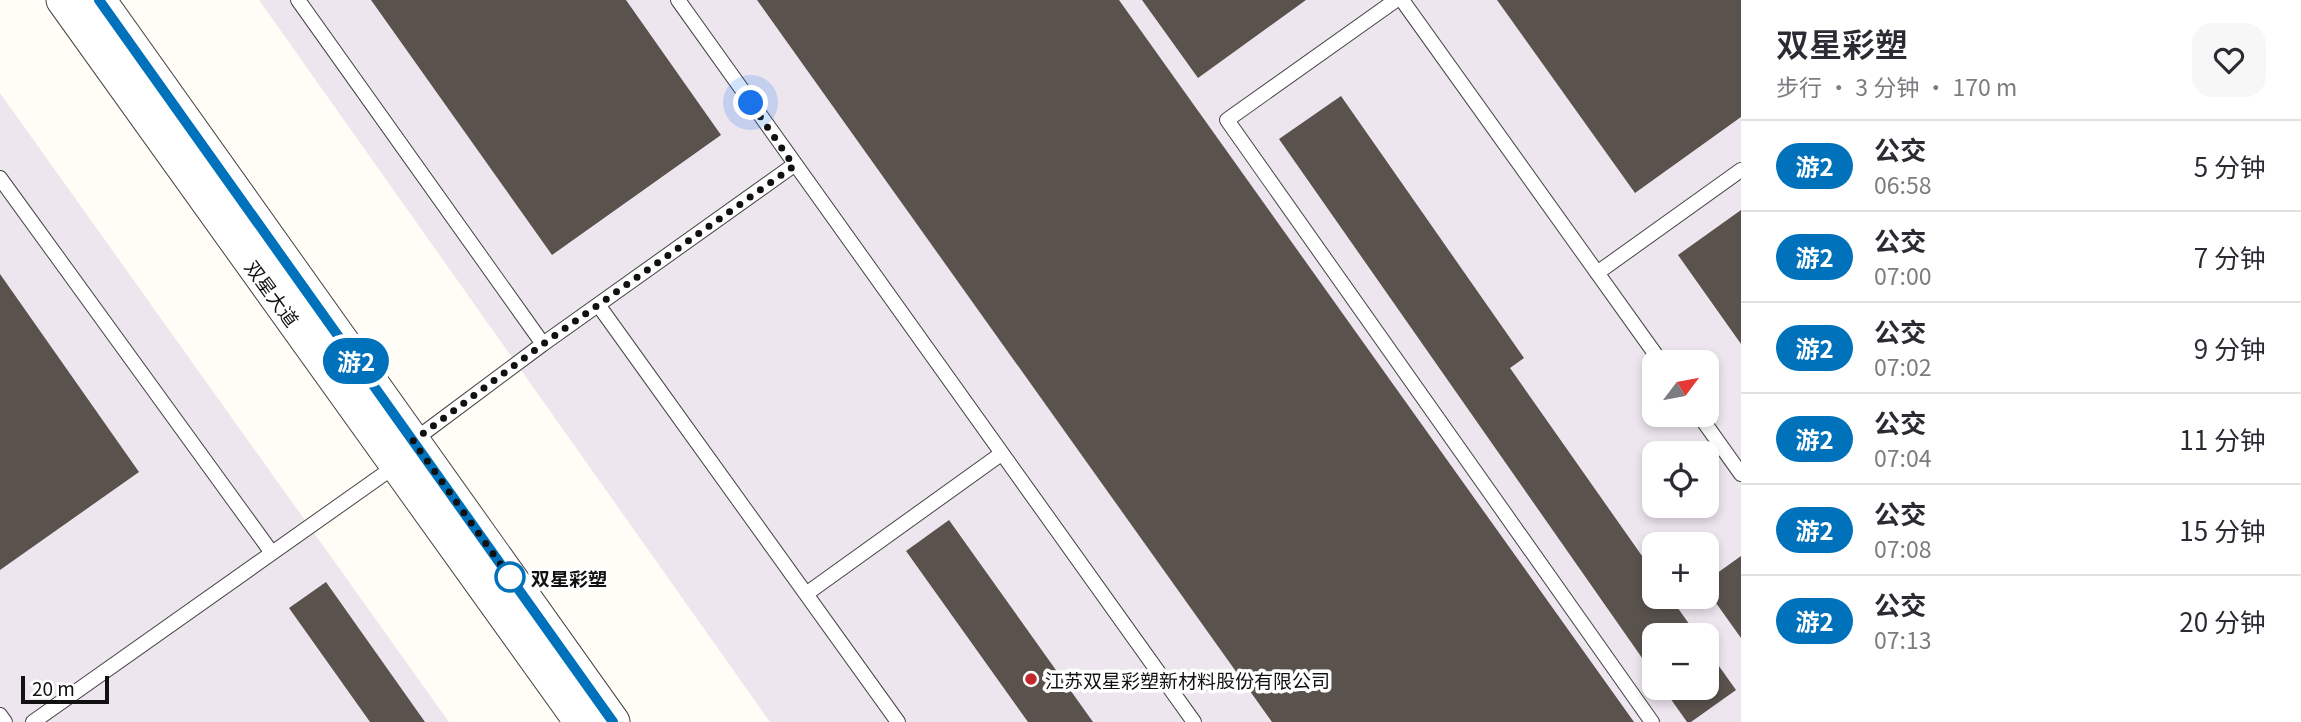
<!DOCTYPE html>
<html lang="zh">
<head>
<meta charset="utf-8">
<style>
  :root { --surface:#fff; --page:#f7f7f7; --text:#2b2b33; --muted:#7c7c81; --line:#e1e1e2 }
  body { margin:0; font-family:Georgia,"Noto Sans SC",serif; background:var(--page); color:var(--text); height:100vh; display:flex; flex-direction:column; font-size:26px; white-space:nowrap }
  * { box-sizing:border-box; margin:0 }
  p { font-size:23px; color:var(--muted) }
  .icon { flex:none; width:38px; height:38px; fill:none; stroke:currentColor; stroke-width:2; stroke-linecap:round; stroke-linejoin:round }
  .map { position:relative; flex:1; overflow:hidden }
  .drawer { display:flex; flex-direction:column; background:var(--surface); width:560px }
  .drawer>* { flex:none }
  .badge { padding:0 14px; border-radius:23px; font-size:24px; line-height:46px }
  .needle { width:46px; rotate:58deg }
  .buttons { position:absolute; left:1642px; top:350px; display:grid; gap:14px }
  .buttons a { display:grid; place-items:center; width:77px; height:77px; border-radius:14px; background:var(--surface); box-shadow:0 4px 10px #0003; font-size:35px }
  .scale { position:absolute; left:21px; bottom:18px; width:88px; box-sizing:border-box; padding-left:7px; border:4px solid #111; border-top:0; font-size:19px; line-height:24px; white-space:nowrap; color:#111; -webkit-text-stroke:5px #fff; paint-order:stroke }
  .you { position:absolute; width:35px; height:35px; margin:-18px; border:5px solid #fff; border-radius:50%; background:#1a73e8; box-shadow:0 0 0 10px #1a73e833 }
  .map>.badge { position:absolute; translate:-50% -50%; box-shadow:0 0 0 4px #fff }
  .round { display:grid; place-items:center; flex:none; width:74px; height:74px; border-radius:21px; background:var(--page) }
  .summary { display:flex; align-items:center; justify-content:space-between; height:119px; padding:0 35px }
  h1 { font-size:33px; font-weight:600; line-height:52px }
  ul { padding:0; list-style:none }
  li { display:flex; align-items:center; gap:21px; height:91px; padding:0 35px; border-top:2px solid var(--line) }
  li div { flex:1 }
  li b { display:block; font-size:26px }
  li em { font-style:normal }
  li .badge { min-width:77px; font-weight:700; text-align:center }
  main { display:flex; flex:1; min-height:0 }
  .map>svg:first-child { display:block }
  .industrial { fill:#eee6ef; fill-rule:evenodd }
  .building { fill:#5a524d }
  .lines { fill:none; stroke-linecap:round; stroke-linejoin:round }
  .service-casing { stroke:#444; stroke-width:16 }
  .tertiary-casing { stroke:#444; stroke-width:35 }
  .service { stroke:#fff; stroke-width:14 }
  .tertiary { stroke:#fff; stroke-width:33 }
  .line-casing { stroke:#fff; stroke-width:16 }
  .line { stroke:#0072bc; stroke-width:10 }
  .walk { stroke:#111; stroke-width:7; stroke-dasharray:0 12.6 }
  .stop-dot { fill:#fff; stroke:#0072bc; stroke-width:3.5 }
  .poi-dot { fill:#c4262e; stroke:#fff; stroke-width:2.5 }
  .labels { text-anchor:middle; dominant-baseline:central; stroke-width:7; stroke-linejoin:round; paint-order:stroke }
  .street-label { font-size:19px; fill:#111; stroke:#fff }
  .stop-label { font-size:19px; font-weight:bold; fill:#111; stroke:#fff; text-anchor:start }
  .poi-label { font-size:19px; fill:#111; stroke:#fff; text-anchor:start }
</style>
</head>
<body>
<main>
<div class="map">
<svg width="1741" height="722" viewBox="0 0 1741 722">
  <rect width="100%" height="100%" fill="#fffdf5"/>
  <path class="industrial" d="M 259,0 L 1741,0 L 1741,722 L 770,722 ZM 1654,362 L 1706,362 L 1706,415 L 1654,415 ZM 1654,453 L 1706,453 L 1706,506 L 1654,506 ZM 1654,544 L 1706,544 L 1706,597 L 1654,597 ZM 1654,635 L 1706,635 L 1706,688 L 1654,688 Z
    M 0,93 L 449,722 L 0,722 Z"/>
  <path class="building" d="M 371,0 L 626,0 L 721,135 L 552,255 Z
    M 757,0 L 1119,0 L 1634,722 L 1272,722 Z
    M 1142,0 L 1306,0 L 1198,78 Z
    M 1497,0 L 1741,0 L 1741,117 L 1635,193 Z
    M 1341,96 L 1524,358 L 1510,368 L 1654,573 L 1654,597 L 1670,597 L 1697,635 L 1654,635 L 1654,675 L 1279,139 Z
    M 1741,210 L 1741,344 L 1678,255 Z
    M 0,274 L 139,472 L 0,570 Z
    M 949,520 L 1093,722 L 1028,722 L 906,551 Z
    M 1741,556 L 1741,638 L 1706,589 L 1706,581 Z
    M 326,582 L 425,722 L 370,722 L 289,608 Z
    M 1706,648 L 1736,690 L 1691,722 L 1687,722 L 1663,688 L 1706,688 Z"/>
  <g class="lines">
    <defs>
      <path id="service" d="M 298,0 L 543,344 L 794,165
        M 678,0 L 1194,722
        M 1396,0 L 1227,120 L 1652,722
        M 1402,0 L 1661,362
        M 0,178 L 272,553
        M 1597,273 L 1741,170
        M 599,306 L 898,722
        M 1699,415 L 1741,474
        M 413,441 L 543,344
        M 806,594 L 1001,454
        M 0,715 L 5,722
        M 33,722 L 398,464"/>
      <path id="tertiary" d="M 63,0 L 581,722
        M 99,0 L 613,722"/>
    </defs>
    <use href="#service" class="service-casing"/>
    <use href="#tertiary" class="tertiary-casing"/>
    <use href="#service" class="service"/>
    <use href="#tertiary" class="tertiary"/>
  </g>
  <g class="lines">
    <defs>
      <path id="line" d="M 99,0 L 613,722"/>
    </defs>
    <use href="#line" class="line-casing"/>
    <use href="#line" class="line"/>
    <path class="walk" d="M 510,577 L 516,586 L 413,441 L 543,344 L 794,166 L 751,103"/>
  </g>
  <circle class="stop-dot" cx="510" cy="577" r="14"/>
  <circle class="poi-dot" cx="1031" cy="679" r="7"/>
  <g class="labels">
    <g class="street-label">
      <text transform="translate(273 293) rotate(54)">双星大道</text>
    </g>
    <g class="stop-label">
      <text x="531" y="577">双星彩塑</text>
    </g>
    <g class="poi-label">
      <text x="1045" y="679">江苏双星彩塑新材料股份有限公司</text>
    </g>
  </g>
</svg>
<div class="buttons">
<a><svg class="needle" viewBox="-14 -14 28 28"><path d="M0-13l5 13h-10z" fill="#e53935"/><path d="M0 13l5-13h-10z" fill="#7c7c81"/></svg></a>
<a><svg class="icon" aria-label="locate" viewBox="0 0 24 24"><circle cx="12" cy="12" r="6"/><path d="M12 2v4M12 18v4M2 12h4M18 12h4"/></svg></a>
<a>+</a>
<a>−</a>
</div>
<div class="scale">20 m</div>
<div class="you" style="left:751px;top:103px"></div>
<b class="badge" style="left:356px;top:361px;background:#0072bc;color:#fff">游2</b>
</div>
<section class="drawer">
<div class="summary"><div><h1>双星彩塑</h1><p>步行 · 3 分钟 · 170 m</p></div><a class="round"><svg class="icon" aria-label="heart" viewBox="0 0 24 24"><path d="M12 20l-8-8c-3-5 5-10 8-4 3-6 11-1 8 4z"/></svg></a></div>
<ul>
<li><span class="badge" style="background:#0072bc;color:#fff">游2</span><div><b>公交</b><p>06:58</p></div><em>5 分钟</em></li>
<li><span class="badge" style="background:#0072bc;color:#fff">游2</span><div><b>公交</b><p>07:00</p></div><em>7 分钟</em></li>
<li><span class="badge" style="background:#0072bc;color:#fff">游2</span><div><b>公交</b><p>07:02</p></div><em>9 分钟</em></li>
<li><span class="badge" style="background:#0072bc;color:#fff">游2</span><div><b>公交</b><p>07:04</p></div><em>11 分钟</em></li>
<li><span class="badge" style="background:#0072bc;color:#fff">游2</span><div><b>公交</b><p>07:08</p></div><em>15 分钟</em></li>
<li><span class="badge" style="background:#0072bc;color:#fff">游2</span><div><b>公交</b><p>07:13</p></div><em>20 分钟</em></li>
</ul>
</section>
</main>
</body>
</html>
